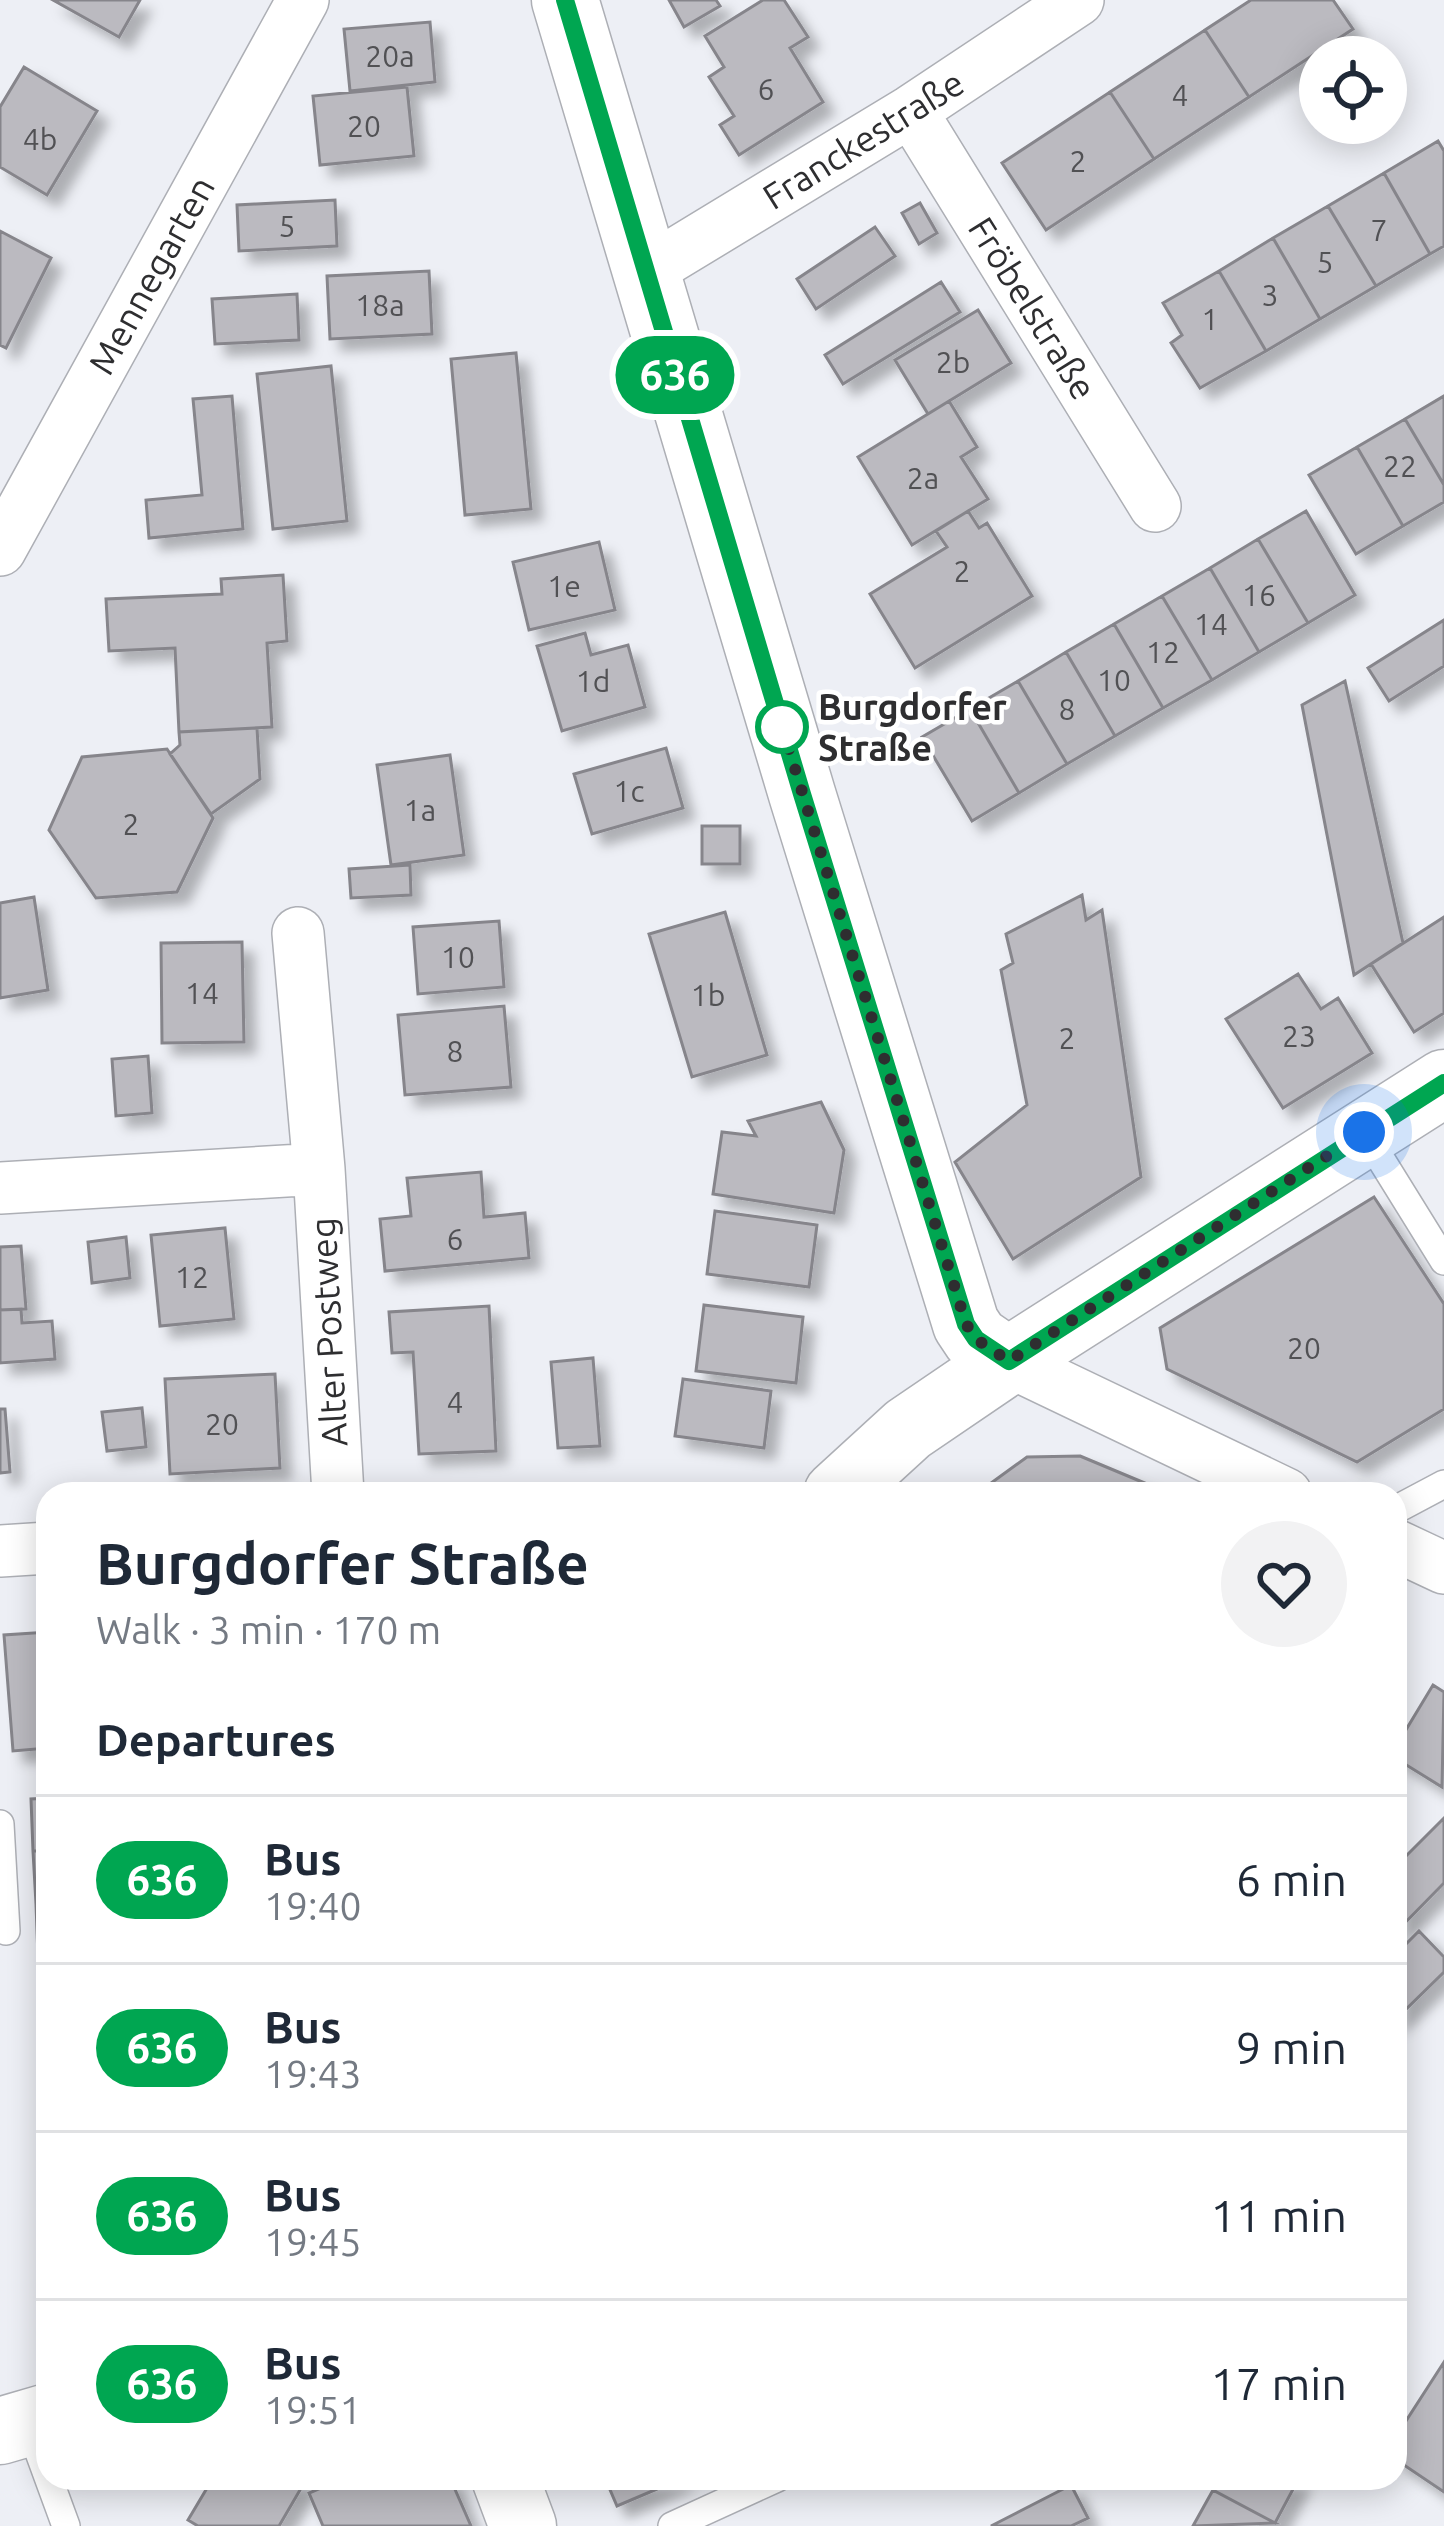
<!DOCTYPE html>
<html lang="en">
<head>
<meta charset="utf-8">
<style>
  :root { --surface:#fff; --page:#f2f2f3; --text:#1f2937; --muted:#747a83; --line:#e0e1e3 }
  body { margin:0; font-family:Ubuntu,sans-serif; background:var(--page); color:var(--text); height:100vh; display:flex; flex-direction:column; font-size:45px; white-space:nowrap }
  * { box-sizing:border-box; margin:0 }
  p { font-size:39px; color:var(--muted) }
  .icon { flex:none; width:66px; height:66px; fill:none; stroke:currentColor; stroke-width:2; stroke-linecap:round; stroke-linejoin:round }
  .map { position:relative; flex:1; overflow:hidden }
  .drawer { position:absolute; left:36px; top:1482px; width:1371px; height:1008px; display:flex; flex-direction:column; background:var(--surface); border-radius:36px; box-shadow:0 6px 30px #0003 }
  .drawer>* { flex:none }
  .badge { padding:0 24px; border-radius:39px; font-size:42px; line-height:78px }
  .tools { position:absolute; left:1299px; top:36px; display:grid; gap:24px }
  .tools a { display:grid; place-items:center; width:108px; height:108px; border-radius:50%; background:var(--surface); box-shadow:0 6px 30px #0003; font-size:60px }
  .you { position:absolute; width:60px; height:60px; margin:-30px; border:9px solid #fff; border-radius:50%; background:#1a73e8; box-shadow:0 0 0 18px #1a73e833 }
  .map>.badge { position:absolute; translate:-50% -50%; box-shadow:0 0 0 6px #fff }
  h2 { padding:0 60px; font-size:45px; line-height:108px }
  .round { display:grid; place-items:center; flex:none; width:126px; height:126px; border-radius:63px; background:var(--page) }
  .headline { display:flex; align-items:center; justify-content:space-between; height:204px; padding:0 60px }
  h1 { font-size:57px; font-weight:700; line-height:90px }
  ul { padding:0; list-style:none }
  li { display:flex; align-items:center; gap:36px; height:168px; padding:0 60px; border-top:3px solid var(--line) }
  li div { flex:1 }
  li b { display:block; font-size:45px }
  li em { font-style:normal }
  li .badge { min-width:132px; font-weight:700; text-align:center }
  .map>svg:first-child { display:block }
  .building { fill:#bbbac0; stroke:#86858b; stroke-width:3; filter:url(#shadow) }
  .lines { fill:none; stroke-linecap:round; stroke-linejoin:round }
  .service-casing { stroke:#adafb5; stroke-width:30 }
  .minor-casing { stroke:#adafb5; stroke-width:54 }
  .secondary-casing { stroke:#adafb5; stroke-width:69 }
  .service { stroke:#fff; stroke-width:27 }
  .minor { stroke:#fff; stroke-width:51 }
  .secondary { stroke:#fff; stroke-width:66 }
  .line-casing { stroke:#fff; stroke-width:27 }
  .line { stroke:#00a651; stroke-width:18 }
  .walk { stroke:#2e2e30; stroke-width:12; stroke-dasharray:0 21.6 }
  .stop-dot { fill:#fff; stroke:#00a651; stroke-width:6 }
  .labels { text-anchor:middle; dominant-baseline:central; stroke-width:9; stroke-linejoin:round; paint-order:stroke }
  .number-label { font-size:30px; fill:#515154 }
  .street-label { font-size:36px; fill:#2e2e30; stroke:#fff }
  .stop-label { font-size:36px; font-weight:bold; fill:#2e2e30; stroke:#fff; text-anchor:start }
</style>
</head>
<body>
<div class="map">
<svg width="1444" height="2526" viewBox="0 0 1444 2526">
  <defs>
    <filter id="shadow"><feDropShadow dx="11" dy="11" stdDeviation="6" flood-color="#0004"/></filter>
  </defs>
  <rect width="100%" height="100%" fill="#edeff5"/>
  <path class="building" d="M 53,0 L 140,0 L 119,37 Z
    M 669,0 L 716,0 L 720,6 L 684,27 Z
    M 763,0 L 784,0 L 808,37 L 790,48 L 823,102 L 739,155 L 720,125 L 734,116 L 709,77 L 724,67 L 705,36 Z
    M 1251,0 L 1333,0 L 1353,29 L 1249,97 L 1205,30 Z
    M 430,22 L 435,82 L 350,91 L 344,29 Z
    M 1205,30 L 1249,97 L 1154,159 L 1110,92 Z
    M 24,67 L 97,111 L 47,195 L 0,167 L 0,107 Z
    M 407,87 L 414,156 L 320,165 L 313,96 Z
    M 1110,92 L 1154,159 L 1046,230 L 1002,163 Z
    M 1438,141 L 1444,151 L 1444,246 L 1430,254 L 1384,173 Z
    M 1384,173 L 1430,254 L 1376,286 L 1328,206 Z
    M 335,200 L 337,246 L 239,251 L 237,205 Z
    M 920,203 L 937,233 L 919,244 L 902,213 Z
    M 1328,206 L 1376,286 L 1320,319 L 1273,238 Z
    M 875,227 L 895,256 L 816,309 L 797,279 Z
    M 0,231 L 51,258 L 6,348 L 0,345 Z
    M 1273,238 L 1320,319 L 1266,351 L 1219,271 Z
    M 429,271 L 432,334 L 330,339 L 327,276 Z
    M 1219,271 L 1266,351 L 1200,388 L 1171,343 L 1182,335 L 1163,303 Z
    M 941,282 L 960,312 L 843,384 L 825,355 Z
    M 297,294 L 299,340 L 215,344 L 212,299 Z
    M 978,310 L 1011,363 L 928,414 L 895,360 Z
    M 516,353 L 531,509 L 465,515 L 451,359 Z
    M 331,366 L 347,521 L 273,529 L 257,374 Z
    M 232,396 L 243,529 L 149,538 L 146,500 L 202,495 L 193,399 Z
    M 1444,396 L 1444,485 L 1405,419 Z
    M 949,401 L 977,447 L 961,457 L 988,499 L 912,545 L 858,457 Z
    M 1405,419 L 1444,485 L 1444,502 L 1403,526 L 1357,447 Z
    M 1357,447 L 1403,526 L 1356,554 L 1309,475 Z
    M 968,511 L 979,528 L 987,523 L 1032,596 L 915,668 L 870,594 L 947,547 L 936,531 Z
    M 1306,511 L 1355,595 L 1308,623 L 1258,539 Z
    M 1258,539 L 1308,623 L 1259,652 L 1210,568 Z
    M 599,542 L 615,610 L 529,630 L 513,562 Z
    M 1210,568 L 1259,652 L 1212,680 L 1162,596 Z
    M 283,575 L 287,641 L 267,643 L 272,727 L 179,732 L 175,648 L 109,651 L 106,599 L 222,594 L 221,579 Z
    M 1162,596 L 1212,680 L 1163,708 L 1114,624 Z
    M 1444,620 L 1444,666 L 1389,701 L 1368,668 Z
    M 1114,624 L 1163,708 L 1115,736 L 1066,652 Z
    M 585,633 L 591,655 L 628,645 L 645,707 L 562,731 L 537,646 Z
    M 1066,652 L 1115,736 L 1067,764 L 1018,681 Z
    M 1018,681 L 1067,764 L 1019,793 L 970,709 Z
    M 1345,681 L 1403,943 L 1354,975 L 1302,705 Z
    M 970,709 L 1019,793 L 972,821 L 922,737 Z
    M 257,728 L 260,779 L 211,814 L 170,754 L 180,745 L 179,732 Z
    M 666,748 L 683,808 L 592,834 L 574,774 Z
    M 167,749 L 213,818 L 177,892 L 96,898 L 49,830 L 82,757 Z
    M 450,755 L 464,855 L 391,865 L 377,765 Z
    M 702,826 L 740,826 L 740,864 L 702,864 Z
    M 410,865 L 411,895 L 351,898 L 349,869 Z
    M 1082,895 L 1086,920 L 1102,910 L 1141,1177 L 1013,1259 L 955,1162 L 1027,1105 L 1001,970 L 1013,963 L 1006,934 Z
    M 34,897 L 48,990 L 0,998 L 0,903 Z
    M 725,912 L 767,1055 L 692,1077 L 649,934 Z
    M 1444,917 L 1444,1013 L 1414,1032 L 1371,964 Z
    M 499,921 L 504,987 L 418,994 L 413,927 Z
    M 242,942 L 244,1042 L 162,1043 L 161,943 Z
    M 1298,974 L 1321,1009 L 1338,998 L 1372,1053 L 1283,1108 L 1226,1019 Z
    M 504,1006 L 511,1087 L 405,1095 L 398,1015 Z
    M 148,1056 L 152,1113 L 116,1116 L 112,1059 Z
    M 821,1102 L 844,1150 L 834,1213 L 713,1194 L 722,1132 L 756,1136 L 748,1121 Z
    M 481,1172 L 484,1217 L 525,1213 L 529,1258 L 385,1271 L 380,1219 L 411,1216 L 407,1178 Z
    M 1374,1197 L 1444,1304 L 1444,1409 L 1357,1462 L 1167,1369 L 1160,1328 Z
    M 715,1211 L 817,1225 L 809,1287 L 707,1274 Z
    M 225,1228 L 234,1319 L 160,1326 L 151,1235 Z
    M 126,1237 L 130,1278 L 92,1283 L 88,1242 Z
    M 21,1246 L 26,1309 L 0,1310 L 0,1247 Z
    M 704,1305 L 803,1317 L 796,1383 L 696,1371 Z
    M 489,1306 L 496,1451 L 419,1454 L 413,1352 L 392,1353 L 389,1312 Z
    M 21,1309 L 22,1323 L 52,1321 L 55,1359 L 0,1363 L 0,1310 Z
    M 593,1358 L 600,1446 L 558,1448 L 551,1362 Z
    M 275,1374 L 280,1468 L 170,1474 L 165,1379 Z
    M 683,1379 L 771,1391 L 764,1448 L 675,1436 Z
    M 142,1408 L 146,1447 L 107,1451 L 102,1412 Z
    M 0,1409 L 5,1409 L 10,1472 L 0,1473 Z
    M 1080,1456 L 1171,1494 L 976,1494 L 1027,1457 Z
    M 48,1632 L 48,1748 L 13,1751 L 4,1635 Z
    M 1433,1685 L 1444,1692 L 1442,1787 L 1395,1758 L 1395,1748 Z
    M 48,1798 L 48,1851 L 33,1851 L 31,1799 Z
    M 1444,1818 L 1444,1883 L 1396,1932 L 1395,1867 Z
    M 33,1851 L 48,1851 L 48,1903 L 36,1904 Z
    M 48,1903 L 48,1956 L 38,1957 L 36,1904 Z
    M 1419,1931 L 1444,1957 L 1444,1972 L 1395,2020 L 1395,1955 Z
    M 1444,2362 L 1444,2492 L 1395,2459 L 1395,2438 Z
    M 213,2478 L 307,2478 L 279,2526 L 198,2526 L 188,2520 Z
    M 344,2478 L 450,2478 L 471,2526 L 323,2526 L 309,2493 Z
    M 605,2478 L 683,2478 L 617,2506 Z
    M 1219,2478 L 1299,2478 L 1275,2523 L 1213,2490 Z
    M 1071,2485 L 1088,2518 L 1071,2526 L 991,2526 Z
    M 1213,2490 L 1275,2523 L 1193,2526 Z"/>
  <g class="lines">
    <defs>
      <path id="service" d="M 1364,1132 L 1444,1261
        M 1395,1510 L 1444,1484
        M 0,1824 L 6,1931
        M 29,2425 L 66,2526
        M 672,2526 L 777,2478"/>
      <path id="minor" d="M 911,111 L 1155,506
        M 644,273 L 911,111 L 1078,0
        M 0,550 L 303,0
        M 298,933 L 319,1169
        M 0,1188 L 319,1169 L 338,1494
        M 1008,1361 L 1286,1494
        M 1395,1545 L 1444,1568
        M 0,1551 L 48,1548"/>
      <path id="secondary" d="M 565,0 L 802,794 L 966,1324 L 976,1339 L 1008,1361
        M 837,1494 L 908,1429 L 1008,1361 L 1444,1083
        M 0,2431 L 48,2417
        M 505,2478 L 523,2526"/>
    </defs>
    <use href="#service" class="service-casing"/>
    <use href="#minor" class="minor-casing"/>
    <use href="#secondary" class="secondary-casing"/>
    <use href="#service" class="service"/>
    <use href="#minor" class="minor"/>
    <use href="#secondary" class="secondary"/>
  </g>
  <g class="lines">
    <defs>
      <path id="line" d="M 565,0 L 802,794 L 966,1324 L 976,1339 L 1009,1361 L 1444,1083"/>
    </defs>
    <use href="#line" class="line-casing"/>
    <use href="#line" class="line"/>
    <path class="walk" d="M 782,727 L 776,707 L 966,1324 L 976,1339 L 1009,1361 L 1364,1132"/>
  </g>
  <circle class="stop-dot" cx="782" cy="727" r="24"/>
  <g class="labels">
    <g class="number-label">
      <text x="390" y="56">20a</text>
      <text x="766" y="89">6</text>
      <text x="1180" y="95">4</text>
      <text x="364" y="126">20</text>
      <text x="40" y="139">4b</text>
      <text x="1078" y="161">2</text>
      <text x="287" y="226">5</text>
      <text x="1379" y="230">7</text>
      <text x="1325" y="262">5</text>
      <text x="1270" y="295">3</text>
      <text x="380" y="305">18a</text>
      <text x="1210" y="319">1</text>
      <text x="953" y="362">2b</text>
      <text x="1400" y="466">22</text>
      <text x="923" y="478">2a</text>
      <text x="962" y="571">2</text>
      <text x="564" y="586">1e</text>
      <text x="1259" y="595">16</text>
      <text x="1211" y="624">14</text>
      <text x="1163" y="652">12</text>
      <text x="1114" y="680">10</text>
      <text x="593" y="681">1d</text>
      <text x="1067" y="709">8</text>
      <text x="629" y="791">1c</text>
      <text x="420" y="810">1a</text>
      <text x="131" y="824">2</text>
      <text x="458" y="957">10</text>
      <text x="202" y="993">14</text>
      <text x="708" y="995">1b</text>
      <text x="1299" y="1036">23</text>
      <text x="1067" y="1038">2</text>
      <text x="455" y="1051">8</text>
      <text x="455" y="1239">6</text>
      <text x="192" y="1277">12</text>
      <text x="1304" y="1348">20</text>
      <text x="455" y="1402">4</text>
      <text x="222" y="1424">20</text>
    </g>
    <g class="street-label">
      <text transform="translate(863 139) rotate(-32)">Franckestraße</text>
      <text transform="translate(151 275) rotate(-61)">Mennegarten</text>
      <text transform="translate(1033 308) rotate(58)">Fröbelstraße</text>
      <text transform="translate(328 1332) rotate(-93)">Alter Postweg</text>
    </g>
    <g class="stop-label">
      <text x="818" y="706">Burgdorfer<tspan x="818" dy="41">Straße</tspan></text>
    </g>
  </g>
</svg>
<div class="tools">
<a><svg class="icon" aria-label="locate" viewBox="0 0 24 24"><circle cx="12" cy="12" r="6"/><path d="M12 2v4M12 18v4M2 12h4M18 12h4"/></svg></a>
</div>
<div class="you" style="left:1364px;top:1132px"></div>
<b class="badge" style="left:675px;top:375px;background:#00a651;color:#fff">636</b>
<section class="drawer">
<div class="headline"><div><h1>Burgdorfer Straße</h1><p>Walk · 3 min · 170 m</p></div><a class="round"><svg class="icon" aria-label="heart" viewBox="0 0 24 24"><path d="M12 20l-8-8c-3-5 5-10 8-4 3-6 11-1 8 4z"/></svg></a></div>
<h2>Departures</h2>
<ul>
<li><span class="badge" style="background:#00a651;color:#fff">636</span><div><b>Bus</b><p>19:40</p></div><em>6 min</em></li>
<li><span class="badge" style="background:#00a651;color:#fff">636</span><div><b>Bus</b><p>19:43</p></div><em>9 min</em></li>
<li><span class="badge" style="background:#00a651;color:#fff">636</span><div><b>Bus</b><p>19:45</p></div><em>11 min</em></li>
<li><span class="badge" style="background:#00a651;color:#fff">636</span><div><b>Bus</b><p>19:51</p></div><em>17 min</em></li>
</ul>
</section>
</div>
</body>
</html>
